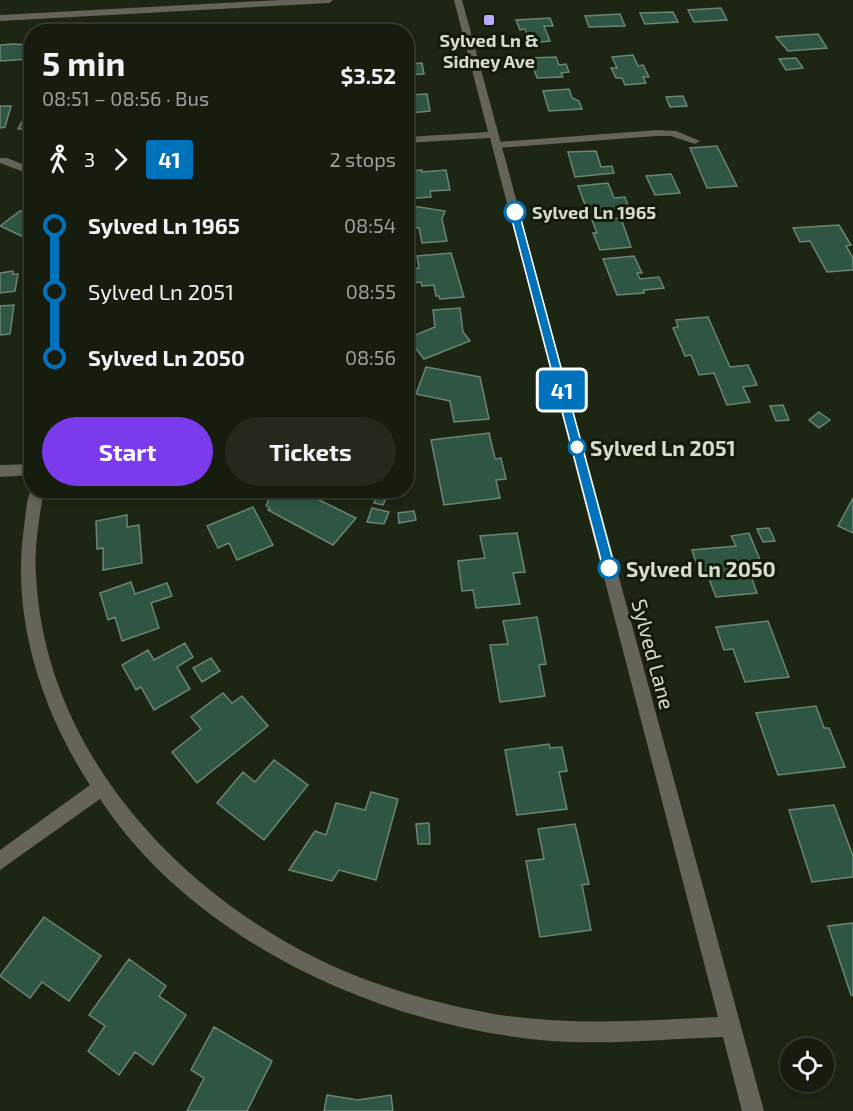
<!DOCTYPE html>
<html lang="en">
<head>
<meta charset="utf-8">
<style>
  :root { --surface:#161c0e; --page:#23291c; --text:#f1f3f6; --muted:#9ea19e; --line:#353a2e; --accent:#7c3aed }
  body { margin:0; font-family:"Exo 2",sans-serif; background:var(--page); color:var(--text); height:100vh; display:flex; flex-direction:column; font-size:22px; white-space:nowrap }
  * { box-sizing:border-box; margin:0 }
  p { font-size:20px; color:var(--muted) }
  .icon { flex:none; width:33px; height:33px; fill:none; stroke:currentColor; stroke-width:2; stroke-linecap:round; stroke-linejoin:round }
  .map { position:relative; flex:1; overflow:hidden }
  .side { position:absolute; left:24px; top:24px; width:390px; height:474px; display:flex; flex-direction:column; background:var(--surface); border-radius:24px; box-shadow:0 3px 9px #0003,0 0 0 2px var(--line) }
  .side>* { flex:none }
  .badge { padding:0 12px; border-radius:4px; font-size:21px; line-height:39px }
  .buttons { position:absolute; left:780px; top:1038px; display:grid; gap:12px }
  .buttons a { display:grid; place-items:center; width:54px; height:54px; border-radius:50%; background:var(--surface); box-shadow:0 3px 9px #0003,0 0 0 2px var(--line); font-size:30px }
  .map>.badge { position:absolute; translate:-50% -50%; box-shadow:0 0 0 3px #fff }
  .legs { display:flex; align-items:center; gap:9px; height:66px; padding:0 18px; font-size:20px }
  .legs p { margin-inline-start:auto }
  .head { display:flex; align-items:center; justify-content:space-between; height:102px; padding:0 18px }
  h1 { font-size:33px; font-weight:700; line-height:45px }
  .primary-button { display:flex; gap:12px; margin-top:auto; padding:12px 18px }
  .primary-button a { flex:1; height:69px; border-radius:36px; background:var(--accent); color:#fff; font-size:24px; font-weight:700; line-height:69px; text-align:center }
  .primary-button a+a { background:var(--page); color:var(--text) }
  ul { padding:0 18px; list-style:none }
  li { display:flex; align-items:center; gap:21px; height:66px; font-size:22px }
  li i { display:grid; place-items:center; width:9px; height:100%; margin:0 8px; background:currentColor }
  li i::after { content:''; width:15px; height:15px; margin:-8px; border:4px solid; border-radius:50%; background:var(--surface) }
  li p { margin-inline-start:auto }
  li:first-child i { background:linear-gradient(#0000 50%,currentColor 0) }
  li:last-child i { background:linear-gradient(currentColor 50%,#0000 0) }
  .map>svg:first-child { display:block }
  .building { fill:#2f5643; stroke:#6b8476; stroke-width:1.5 }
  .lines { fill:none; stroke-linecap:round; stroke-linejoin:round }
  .lane { fill:#666359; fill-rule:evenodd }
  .street { fill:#666359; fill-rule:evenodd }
  .line-1 { fill:#0072bc; stroke:#fff; stroke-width:1.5 }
  .poi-dot { fill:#b8abf7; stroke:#141c09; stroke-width:2 }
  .stop-1-dot { fill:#fff; stroke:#0072bc; stroke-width:3 }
  .labels { text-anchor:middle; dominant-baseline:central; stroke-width:6; stroke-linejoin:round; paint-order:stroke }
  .far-poi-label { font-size:18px; font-weight:bold; fill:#d5dbcf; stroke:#141c09 }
  .far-stop-label { font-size:18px; font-weight:bold; fill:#d5dbcf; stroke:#141c09; text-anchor:start }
  .stop-label { font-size:21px; font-weight:bold; fill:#d5dbcf; stroke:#141c09; text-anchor:start }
  .street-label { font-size:21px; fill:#d5dbcf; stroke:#141c09 }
</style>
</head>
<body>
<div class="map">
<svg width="853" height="1111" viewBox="0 0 853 1111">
  <rect width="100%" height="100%" fill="#1d2513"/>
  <path class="building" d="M 721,8 L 727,20 L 694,22 L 688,10 Z
    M 673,12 L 678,22 L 645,24 L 640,13 Z
    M 620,14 L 625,26 L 589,27 L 585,16 Z
    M 550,18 L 553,26 L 544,26 L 550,41 L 530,43 L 525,29 L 520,30 L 516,20 Z
    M 401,25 L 402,32 L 372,32 L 371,28 L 383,28 L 383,26 Z
    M 818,34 L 827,48 L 788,51 L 776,37 Z
    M 13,44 L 32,45 L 30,59 L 0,61 L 0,45 Z
    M 633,55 L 638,66 L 643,65 L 649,77 L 643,77 L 646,83 L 625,85 L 622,78 L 616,78 L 611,68 L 617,68 L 612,57 Z
    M 556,57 L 559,65 L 566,64 L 569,72 L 561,73 L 563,77 L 537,78 L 530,58 Z
    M 796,58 L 803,68 L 786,70 L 779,59 Z
    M 422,63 L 424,74 L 406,75 L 406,64 Z
    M 569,89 L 572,98 L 579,101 L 582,109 L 549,111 L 543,91 Z
    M 427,94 L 430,111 L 411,113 L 411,109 L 406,110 L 406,95 Z
    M 683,96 L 687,106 L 670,107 L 666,97 Z
    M 0,106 L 11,106 L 5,127 L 0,128 Z
    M 32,106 L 32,129 L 18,129 L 20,125 Z
    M 717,146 L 737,186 L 707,188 L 690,148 Z
    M 596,151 L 601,167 L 612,166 L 614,173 L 575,177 L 568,152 Z
    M 422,170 L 422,172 L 446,170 L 450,190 L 430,191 L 431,197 L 406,199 L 406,171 Z
    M 671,174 L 680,193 L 655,195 L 646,176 Z
    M 608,183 L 614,198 L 625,197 L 629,208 L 588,213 L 578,186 Z
    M 406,205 L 445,211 L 442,219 L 447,241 L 422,243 L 419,228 L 406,226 Z
    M 20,211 L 32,213 L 32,241 L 0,226 Z
    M 621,218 L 631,247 L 600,250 L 593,233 L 597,233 L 592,220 Z
    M 839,225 L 851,245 L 846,246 L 853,258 L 853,270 L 827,272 L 810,241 L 800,242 L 793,228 Z
    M 451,253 L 464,297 L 440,299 L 439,296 L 436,296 L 434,285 L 422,286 L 421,282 L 413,283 L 411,269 L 419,268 L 417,256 Z
    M 634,256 L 642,273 L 637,273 L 640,279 L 659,277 L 664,288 L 644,290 L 644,293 L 617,295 L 603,259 Z
    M 13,271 L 13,274 L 18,274 L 15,291 L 0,293 L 0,273 Z
    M 14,305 L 10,334 L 0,335 L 0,306 Z
    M 460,308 L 463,332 L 470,341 L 424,359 L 408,338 L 435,327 L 433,310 Z
    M 708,317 L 730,367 L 748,365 L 757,385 L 743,387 L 750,402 L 727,405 L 714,373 L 699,375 L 691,355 L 685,356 L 673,328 L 678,327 L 676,320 Z
    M 426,367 L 480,377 L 489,419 L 454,422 L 450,401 L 416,394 Z
    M 783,405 L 789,420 L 776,421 L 770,406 Z
    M 819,412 L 830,420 L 819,428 L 809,420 Z
    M 489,433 L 495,459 L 501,458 L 506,479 L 496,480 L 500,498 L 444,505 L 431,440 Z
    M 306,490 L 305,493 L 356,518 L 333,545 L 268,510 L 270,509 L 266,505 L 274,490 Z
    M 378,494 L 387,497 L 383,505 L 374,503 Z
    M 853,498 L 853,533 L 838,526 Z
    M 253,507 L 273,545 L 237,560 L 229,543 L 218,548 L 207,526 Z
    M 372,508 L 389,512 L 384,524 L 367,522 Z
    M 414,511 L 416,520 L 399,523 L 398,513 Z
    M 127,515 L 127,527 L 139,525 L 142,563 L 103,570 L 103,548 L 97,549 L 96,521 Z
    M 769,528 L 775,541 L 763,542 L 757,529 Z
    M 517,533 L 525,572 L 513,573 L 520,604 L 476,608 L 473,590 L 462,591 L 458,561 L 485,558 L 480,536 Z
    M 749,533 L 765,572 L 750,573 L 757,593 L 716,597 L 706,571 L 699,572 L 692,550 L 736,546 L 731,536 Z
    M 131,582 L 135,594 L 167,583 L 172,596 L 151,603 L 159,628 L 122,641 L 115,617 L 108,620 L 100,593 Z
    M 537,617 L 546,664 L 539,665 L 545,696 L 500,702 L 490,645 L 508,644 L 503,621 Z
    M 768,621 L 789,677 L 745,682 L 733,649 L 724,650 L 716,627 Z
    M 185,643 L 193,657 L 177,667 L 190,689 L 154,710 L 141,687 L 136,690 L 122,665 L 148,650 L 154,660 Z
    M 211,658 L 220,671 L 202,682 L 193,668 Z
    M 223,693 L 232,703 L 242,696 L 268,726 L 197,783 L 172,752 L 201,729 L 191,717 Z
    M 816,706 L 824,728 L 829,728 L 845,767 L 778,775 L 756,713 Z
    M 549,744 L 550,748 L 562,747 L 567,771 L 559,772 L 567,809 L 517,815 L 505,750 Z
    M 274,760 L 308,785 L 264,840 L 217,803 L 243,772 L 255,782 Z
    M 371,792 L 398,799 L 376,880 L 339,870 L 332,881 L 289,870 L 315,831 L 326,835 L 336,803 L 365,810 Z
    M 834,805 L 853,856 L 853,877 L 812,882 L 789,810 Z
    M 429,823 L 430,844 L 418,844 L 416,824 Z
    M 575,824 L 589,884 L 582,885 L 591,930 L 540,937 L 526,861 L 544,859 L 538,829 Z
    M 44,917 L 101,956 L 69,1001 L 42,982 L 30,998 L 0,976 Z
    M 853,923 L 853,995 L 851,995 L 828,926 Z
    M 129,959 L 166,986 L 159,996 L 186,1015 L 153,1065 L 135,1052 L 119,1075 L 88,1051 L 105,1026 L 89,1015 Z
    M 214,1027 L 272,1061 L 247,1111 L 187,1111 L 204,1078 L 191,1070 Z
    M 327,1095 L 358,1100 L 391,1095 L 393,1111 L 324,1111 Z"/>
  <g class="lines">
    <path class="lane" d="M 657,130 L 676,131 L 700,141 L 695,144 L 671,136 L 657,136 L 497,148 L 492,145 L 497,142 Z"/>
    <path class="street" d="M 280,0 L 333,0 L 329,3 L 0,21 L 0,15 Z
      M 454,0 L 462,0 L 764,1111 L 742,1111 L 723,1037 C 665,1039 609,1045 551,1041 C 383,1027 195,943 100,799 L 0,870 L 0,850 L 90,785 C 41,710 11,617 24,527 C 26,514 26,499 32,487 L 32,490 L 44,490 C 39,518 34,547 36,575 C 44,745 170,886 318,959 C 373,986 434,1003 494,1014 C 569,1026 642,1021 718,1017 L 490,138 L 406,143 L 406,137 L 488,132 Z
      M 0,158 L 7,158 L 32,168 L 32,175 L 0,163 Z
      M 32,464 L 32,475 L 0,477 L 0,465 Z"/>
  </g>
  <path class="line-1" d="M 515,209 L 519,212 L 615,568 L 609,573 L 603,568 L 510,212 Z"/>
  <rect class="poi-dot" x="483" y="14" width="12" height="12" rx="3"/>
  <g class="stop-1-dot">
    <circle cx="515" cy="212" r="10"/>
    <circle cx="577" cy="447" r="8"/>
    <circle cx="609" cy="568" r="10"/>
  </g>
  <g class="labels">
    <g class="far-poi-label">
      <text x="489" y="40">Sylved Ln &amp;<tspan x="489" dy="21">Sidney Ave</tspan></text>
    </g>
    <g class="far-stop-label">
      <text x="532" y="212">Sylved Ln 1965</text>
    </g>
    <g class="stop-label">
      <text x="590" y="447">Sylved Ln 2051</text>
      <text x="626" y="568">Sylved Ln 2050</text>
    </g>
    <g class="street-label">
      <text transform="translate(654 654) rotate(75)">Sylved Lane</text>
    </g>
  </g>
</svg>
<div class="buttons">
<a><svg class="icon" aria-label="locate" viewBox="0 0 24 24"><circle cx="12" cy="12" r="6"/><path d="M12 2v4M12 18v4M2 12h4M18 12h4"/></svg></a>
</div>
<b class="badge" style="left:562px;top:390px;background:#0072bc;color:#fff">41</b>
<section class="side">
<div class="head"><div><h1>5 min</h1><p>08:51 – 08:56 · Bus</p></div><b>$3.52</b></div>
<div class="legs"><svg class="icon" aria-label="walk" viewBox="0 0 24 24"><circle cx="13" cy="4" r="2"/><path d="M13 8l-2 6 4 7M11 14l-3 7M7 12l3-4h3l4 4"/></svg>3<svg class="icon" aria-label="forward" viewBox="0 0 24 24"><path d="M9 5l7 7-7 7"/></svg><b class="badge" style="background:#0072bc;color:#fff">41</b><p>2 stops</p></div>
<ul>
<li><i style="color:#0072bc"></i><b>Sylved Ln 1965</b><p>08:54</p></li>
<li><i style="color:#0072bc"></i><span>Sylved Ln 2051</span><p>08:55</p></li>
<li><i style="color:#0072bc"></i><b>Sylved Ln 2050</b><p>08:56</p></li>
</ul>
<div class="primary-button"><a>Start</a><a>Tickets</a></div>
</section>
</div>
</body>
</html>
